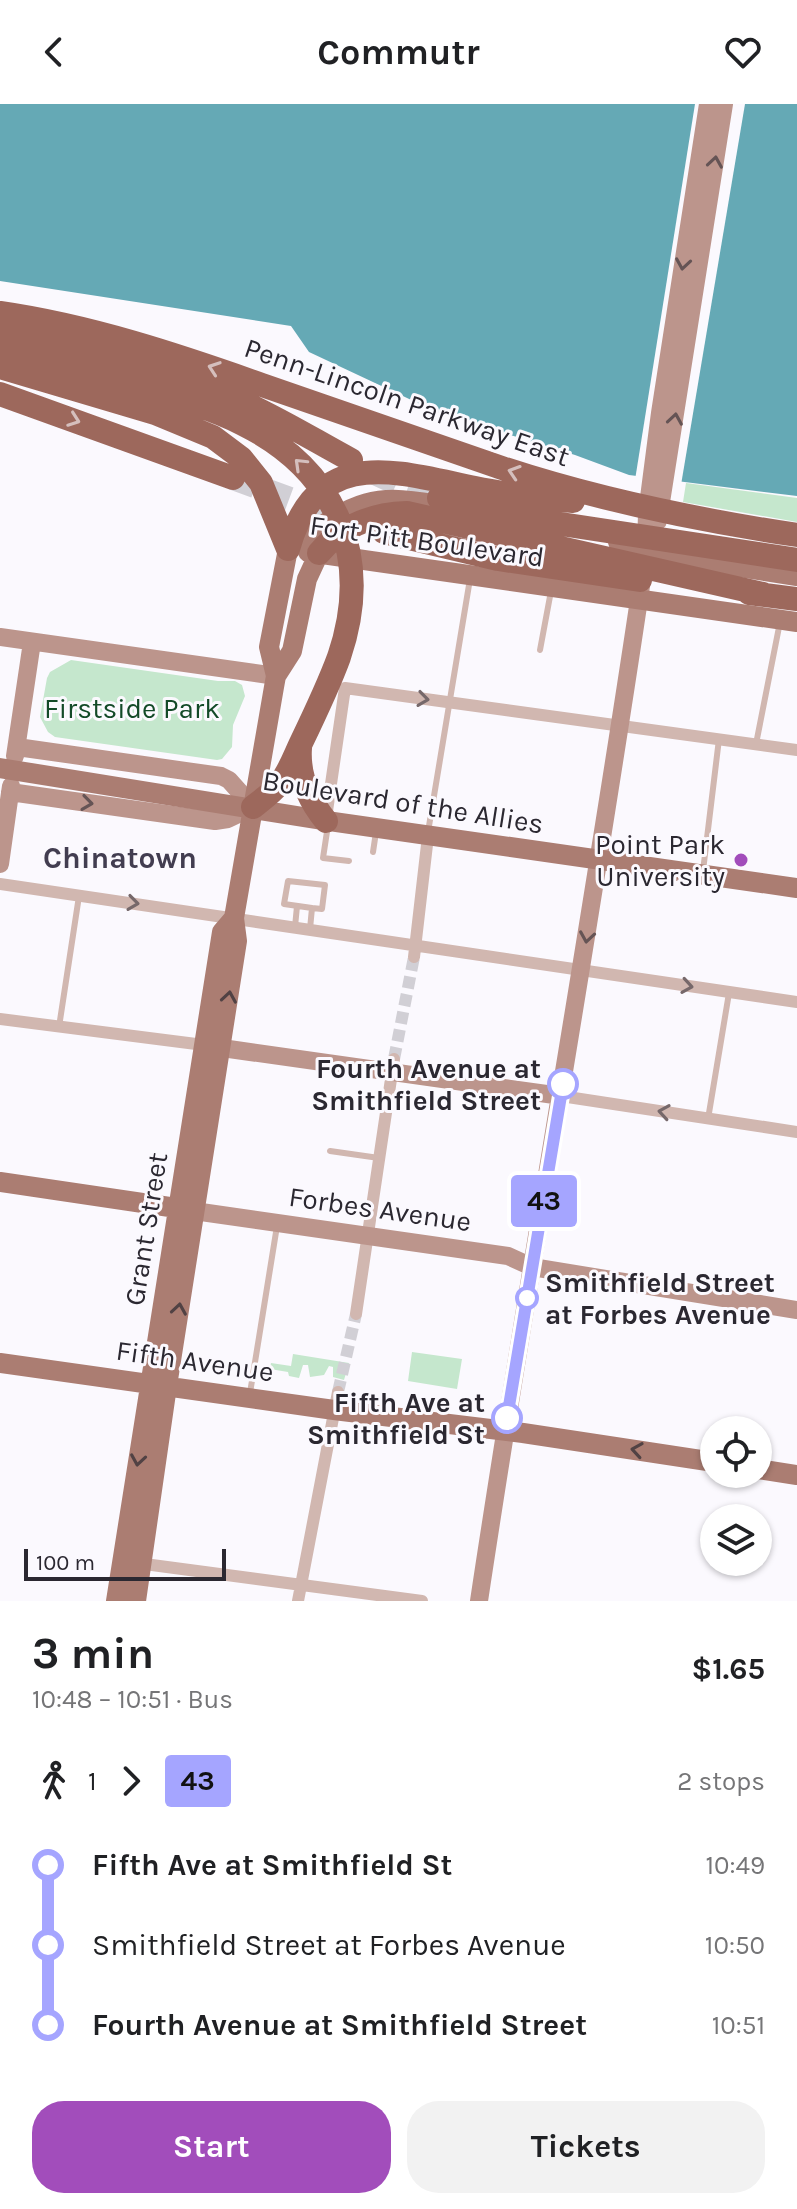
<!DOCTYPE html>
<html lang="en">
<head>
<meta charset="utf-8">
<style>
  :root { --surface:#fff; --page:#f2f2f2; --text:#202124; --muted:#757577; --accent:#a24dbb }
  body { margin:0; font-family:Karla,sans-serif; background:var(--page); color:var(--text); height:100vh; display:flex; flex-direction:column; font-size:30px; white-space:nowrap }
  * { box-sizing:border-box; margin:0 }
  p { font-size:26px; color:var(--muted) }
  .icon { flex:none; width:44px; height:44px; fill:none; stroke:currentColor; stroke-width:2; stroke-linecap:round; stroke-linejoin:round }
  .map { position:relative; height:1497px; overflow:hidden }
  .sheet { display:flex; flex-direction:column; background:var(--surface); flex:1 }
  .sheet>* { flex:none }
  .badge { padding:0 16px; border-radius:6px; font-size:28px; line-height:52px }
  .buttons { position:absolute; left:700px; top:1312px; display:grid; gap:16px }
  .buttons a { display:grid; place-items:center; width:72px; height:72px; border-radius:50%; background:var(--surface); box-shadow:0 2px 6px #0004; font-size:40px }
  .scale { position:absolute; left:24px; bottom:20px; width:202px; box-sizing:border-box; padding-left:8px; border:4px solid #2b2831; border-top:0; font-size:22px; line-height:28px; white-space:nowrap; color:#2b2831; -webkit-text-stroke:6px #fbf9fe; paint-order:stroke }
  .map>.badge { position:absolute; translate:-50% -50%; box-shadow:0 0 0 4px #fff }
  .legs { display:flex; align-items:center; gap:12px; height:88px; padding:0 32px; font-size:26px }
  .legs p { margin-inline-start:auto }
  .head { display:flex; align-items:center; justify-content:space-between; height:136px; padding:0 32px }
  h1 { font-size:44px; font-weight:700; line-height:60px }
  .action { display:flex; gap:16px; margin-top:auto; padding:16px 32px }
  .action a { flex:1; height:92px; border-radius:32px; background:var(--accent); color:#fff; font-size:32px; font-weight:700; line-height:92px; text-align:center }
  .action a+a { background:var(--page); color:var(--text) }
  ul { padding:0 32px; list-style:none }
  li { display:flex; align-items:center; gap:28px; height:80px; font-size:30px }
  li i { display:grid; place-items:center; width:12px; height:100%; margin:0 10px; background:currentColor }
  li i::after { content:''; width:20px; height:20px; margin:-10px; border:6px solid; border-radius:50%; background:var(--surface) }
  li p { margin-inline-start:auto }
  li:first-child i { background:linear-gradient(#0000 50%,currentColor 0) }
  li:last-child i { background:linear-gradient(currentColor 50%,#0000 0) }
  header { display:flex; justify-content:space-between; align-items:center; height:104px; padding:0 32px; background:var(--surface); font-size:36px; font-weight:700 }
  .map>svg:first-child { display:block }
  .green { fill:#c5e7cd }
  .water { fill:#65a9b5 }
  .pier { fill:#fbf9fe }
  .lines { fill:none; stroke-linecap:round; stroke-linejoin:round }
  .street-tunnel { stroke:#d1cfd5; stroke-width:12; stroke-dasharray:12 6; stroke-linecap:butt }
  .highway-tunnel { stroke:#d1cfd5; stroke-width:24; stroke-dasharray:24 12; stroke-linecap:butt }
  .lane { stroke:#d1b7b0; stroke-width:6 }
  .street { stroke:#d1b7b0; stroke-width:12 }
  .secondary { stroke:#bc958c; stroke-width:18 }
  .primary { stroke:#ab7d72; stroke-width:20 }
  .highway { stroke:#9d685c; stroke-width:24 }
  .oneway { stroke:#655455 }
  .oneway2 { stroke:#d5bfbd }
  .oneway3 { stroke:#76686a }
  .oneway4 { stroke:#514244 }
  .line-1-casing { stroke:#fff; stroke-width:18 }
  .line-1 { stroke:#a5a5ff; stroke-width:12 }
  .poi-dot { fill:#a24dbb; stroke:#fbf9fe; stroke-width:3 }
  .stop-1-dot { fill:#fff; stroke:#a5a5ff; stroke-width:4 }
  .labels { text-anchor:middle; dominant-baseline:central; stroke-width:6; stroke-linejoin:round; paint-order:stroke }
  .street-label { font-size:28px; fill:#2b2831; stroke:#fbf9fe }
  .park-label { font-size:28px; fill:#134a28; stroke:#fbf9fe }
  .poi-label { font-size:28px; fill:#2b2831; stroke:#fbf9fe; text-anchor:end }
  .stop-label { font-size:28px; font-weight:bold; fill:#2b2831; stroke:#fbf9fe; text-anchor:end }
  .neighbourhood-label { font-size:30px; font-weight:bold; fill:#423d50; stroke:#fbf9fe }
</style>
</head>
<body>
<header><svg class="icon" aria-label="back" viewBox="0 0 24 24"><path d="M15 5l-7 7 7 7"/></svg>Commutr<svg class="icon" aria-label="heart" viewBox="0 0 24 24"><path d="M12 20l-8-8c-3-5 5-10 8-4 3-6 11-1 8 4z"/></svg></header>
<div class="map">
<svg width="797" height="1497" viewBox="0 0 797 1497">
  <rect width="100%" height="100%" fill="#fbf9fe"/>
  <path class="green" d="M 686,379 L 797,394 L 797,418 L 683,398 Z
    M 71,556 L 218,577 L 235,577 L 242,581 L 245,592 L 233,621 L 232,643 L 222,655 L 217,656 L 55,633 L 48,628 L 40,613 L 47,574 L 50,568 Z
    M 412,1248 L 462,1255 L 457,1285 L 408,1277 Z
    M 293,1250 L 349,1259 L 344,1276 L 333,1273 L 333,1263 L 329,1262 L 324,1271 L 310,1273 L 308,1261 L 303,1261 L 299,1274 L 289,1272 L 288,1268 L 270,1265 L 271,1259 L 291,1262 Z"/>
  <path class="water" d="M 0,0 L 797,0 L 797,392 L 629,371 L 575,351 L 439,309 L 309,248 L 291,222 L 0,177 Z"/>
  <path class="pier" d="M 695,0 L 745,0 L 681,381 L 635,376 Z"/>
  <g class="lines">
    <path class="street-tunnel" d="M 394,955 L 414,853
      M 338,1288 L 356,1210"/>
    <path class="highway-tunnel" d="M 375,369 L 403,382 L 439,394
      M 233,374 L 325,408"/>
    <path class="lane" d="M 540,546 L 551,487
      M 756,640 L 780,518
      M 328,721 L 323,754 L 349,757
      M 428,728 L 470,475
      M 373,748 L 376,728
      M 703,767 L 719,635
      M 295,823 L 297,802
      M 310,825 L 312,804 L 322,805 L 325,781 L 288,777 L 284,800 L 312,804
      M 59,923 L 79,792
      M 708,1015 L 729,889
      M 330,1047 L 379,1054
      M 250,1289 L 277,1122"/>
    <path class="street" d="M 326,714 L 345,584 L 797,646
      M 0,780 L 797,898
      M 414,853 L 428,732
      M 0,915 L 204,941
      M 561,992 L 797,1028
      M 356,1210 L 394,955
      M 137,1459 L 422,1497
      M 298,1497 L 338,1288"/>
    <path class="secondary" d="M 658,417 L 724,0
      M 646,445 L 647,409 L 660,309 L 708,0
      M 0,533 L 276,572
      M 15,652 L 32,538
      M 10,688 L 215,717 L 228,715 L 253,703 L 229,676 L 221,672 L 17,643
      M 0,760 L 11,682
      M 208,942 L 561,992
      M 194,1107 L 508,1152 L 532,1163 L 797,1206
      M 479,1497 C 530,1158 591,821 641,482"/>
    <path class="primary" d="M 618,438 L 669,452 L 797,472
      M 288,445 C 356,397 369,386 453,404
      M 308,448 L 797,518
      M 276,572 L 292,547 L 307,475 L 319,449
      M 0,664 L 328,717 L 797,784
      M 0,1078 L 190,1106
      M 0,1259 L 334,1306 L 523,1329 L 714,1358
      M 758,1365 L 797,1371
      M 116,1497 L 222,828 L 234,814
      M 136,1497 L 167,1282 L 237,837 L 234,814 L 274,583 L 276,572 L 269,543 L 288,445"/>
    <path class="highway" d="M 0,209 C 90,222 177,251 262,281 C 342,308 422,337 502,364 C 599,396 697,416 797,431
      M 0,226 C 79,241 157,262 231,293 C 272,310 312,335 351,356
      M 0,246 C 43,256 86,268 129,281 C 167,292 208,302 243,320 C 337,367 373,453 339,553 C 328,583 314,612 300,641 C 294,654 289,668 280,679 C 273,688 262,696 253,703
      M 0,263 L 155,309 L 213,333 L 241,354 L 261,379 L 288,445
      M 0,290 L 233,374
      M 439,394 L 548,418 L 797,456
      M 384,428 L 498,455 L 640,476
      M 288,445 C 317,340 396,368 475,384 C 508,391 540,394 573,397
      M 319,449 C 342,422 372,410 407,409 L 763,490
      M 749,489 L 797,495
      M 300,644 C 298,672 308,695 326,717"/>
  </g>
  <defs><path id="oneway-chevron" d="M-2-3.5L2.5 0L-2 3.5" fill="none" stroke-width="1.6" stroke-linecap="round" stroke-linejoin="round" transform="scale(2)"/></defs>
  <g class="oneway">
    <use href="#oneway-chevron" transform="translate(715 58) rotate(-81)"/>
    <use href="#oneway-chevron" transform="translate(683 160) rotate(99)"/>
    <use href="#oneway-chevron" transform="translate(675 315) rotate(-81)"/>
    <use href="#oneway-chevron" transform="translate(87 699) rotate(8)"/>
    <use href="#oneway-chevron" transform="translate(587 833) rotate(99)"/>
  </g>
  <g class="oneway2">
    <use href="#oneway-chevron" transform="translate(214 264) rotate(-161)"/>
    <use href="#oneway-chevron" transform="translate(74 316) rotate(20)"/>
    <use href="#oneway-chevron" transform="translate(300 360) rotate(-136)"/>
    <use href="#oneway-chevron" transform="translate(514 368) rotate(-162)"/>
  </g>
  <g class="oneway3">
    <use href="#oneway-chevron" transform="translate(423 595) rotate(8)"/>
    <use href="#oneway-chevron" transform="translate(133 799) rotate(8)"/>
    <use href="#oneway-chevron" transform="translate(687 882) rotate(9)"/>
    <use href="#oneway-chevron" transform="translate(664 1008) rotate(-171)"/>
  </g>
  <g class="oneway4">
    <use href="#oneway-chevron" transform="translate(229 893) rotate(-81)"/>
    <use href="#oneway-chevron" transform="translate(179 1205) rotate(-81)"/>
    <use href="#oneway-chevron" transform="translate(637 1346) rotate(-171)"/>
    <use href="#oneway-chevron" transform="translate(138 1356) rotate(99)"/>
  </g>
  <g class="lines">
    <defs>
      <path id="line-1" d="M 507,1314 L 563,980"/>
    </defs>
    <use href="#line-1" class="line-1-casing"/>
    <use href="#line-1" class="line-1"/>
  </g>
  <circle class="poi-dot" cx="741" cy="756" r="8"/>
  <g class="stop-1-dot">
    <circle cx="563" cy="980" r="14"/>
    <circle cx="527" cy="1194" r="10"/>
    <circle cx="507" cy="1314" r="14"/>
  </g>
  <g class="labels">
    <g class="street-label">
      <text transform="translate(407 298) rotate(19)">Penn-Lincoln Parkway East</text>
      <text transform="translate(427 437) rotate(8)">Fort Pitt Boulevard</text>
      <text transform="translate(403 698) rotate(9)">Boulevard of the Allies</text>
      <text transform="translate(380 1105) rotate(8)">Forbes Avenue</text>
      <text transform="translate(146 1125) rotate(-81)">Grant Street</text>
      <text transform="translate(195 1257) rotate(8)">Fifth Avenue</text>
    </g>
    <g class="park-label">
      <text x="132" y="604">Firstside Park</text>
    </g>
    <g class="poi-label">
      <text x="725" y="740">Point Park<tspan x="725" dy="32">University</tspan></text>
    </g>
    <g class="stop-label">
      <text x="541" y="964">Fourth Avenue at<tspan x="541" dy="32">Smithfield Street</tspan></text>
      <text x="545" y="1178" text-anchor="start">Smithfield Street<tspan x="545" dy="32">at Forbes Avenue</tspan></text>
      <text x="485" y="1298">Fifth Ave at<tspan x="485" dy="32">Smithfield St</tspan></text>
    </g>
    <g class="neighbourhood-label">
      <text x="120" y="754">Chinatown</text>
    </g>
  </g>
</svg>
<div class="buttons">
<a><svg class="icon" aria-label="locate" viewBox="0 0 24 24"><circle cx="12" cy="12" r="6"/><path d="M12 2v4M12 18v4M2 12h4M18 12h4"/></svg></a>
<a><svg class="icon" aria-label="layers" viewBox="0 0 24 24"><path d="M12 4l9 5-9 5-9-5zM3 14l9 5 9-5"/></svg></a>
</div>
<div class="scale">100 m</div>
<b class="badge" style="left:544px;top:1097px;background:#a5a5ff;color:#111">43</b>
</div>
<section class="sheet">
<div class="head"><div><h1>3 min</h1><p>10:48 – 10:51 · Bus</p></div><b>$1.65</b></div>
<div class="legs"><svg class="icon" aria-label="walk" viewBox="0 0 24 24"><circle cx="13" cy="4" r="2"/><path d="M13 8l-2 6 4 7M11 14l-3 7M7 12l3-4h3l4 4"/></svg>1<svg class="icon" aria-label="forward" viewBox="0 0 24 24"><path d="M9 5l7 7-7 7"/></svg><b class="badge" style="background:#a5a5ff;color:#111">43</b><p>2 stops</p></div>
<ul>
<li><i style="color:#a5a5ff"></i><b>Fifth Ave at Smithfield St</b><p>10:49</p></li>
<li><i style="color:#a5a5ff"></i><span>Smithfield Street at Forbes Avenue</span><p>10:50</p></li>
<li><i style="color:#a5a5ff"></i><b>Fourth Avenue at Smithfield Street</b><p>10:51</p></li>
</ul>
<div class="action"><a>Start</a><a>Tickets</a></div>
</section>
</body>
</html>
